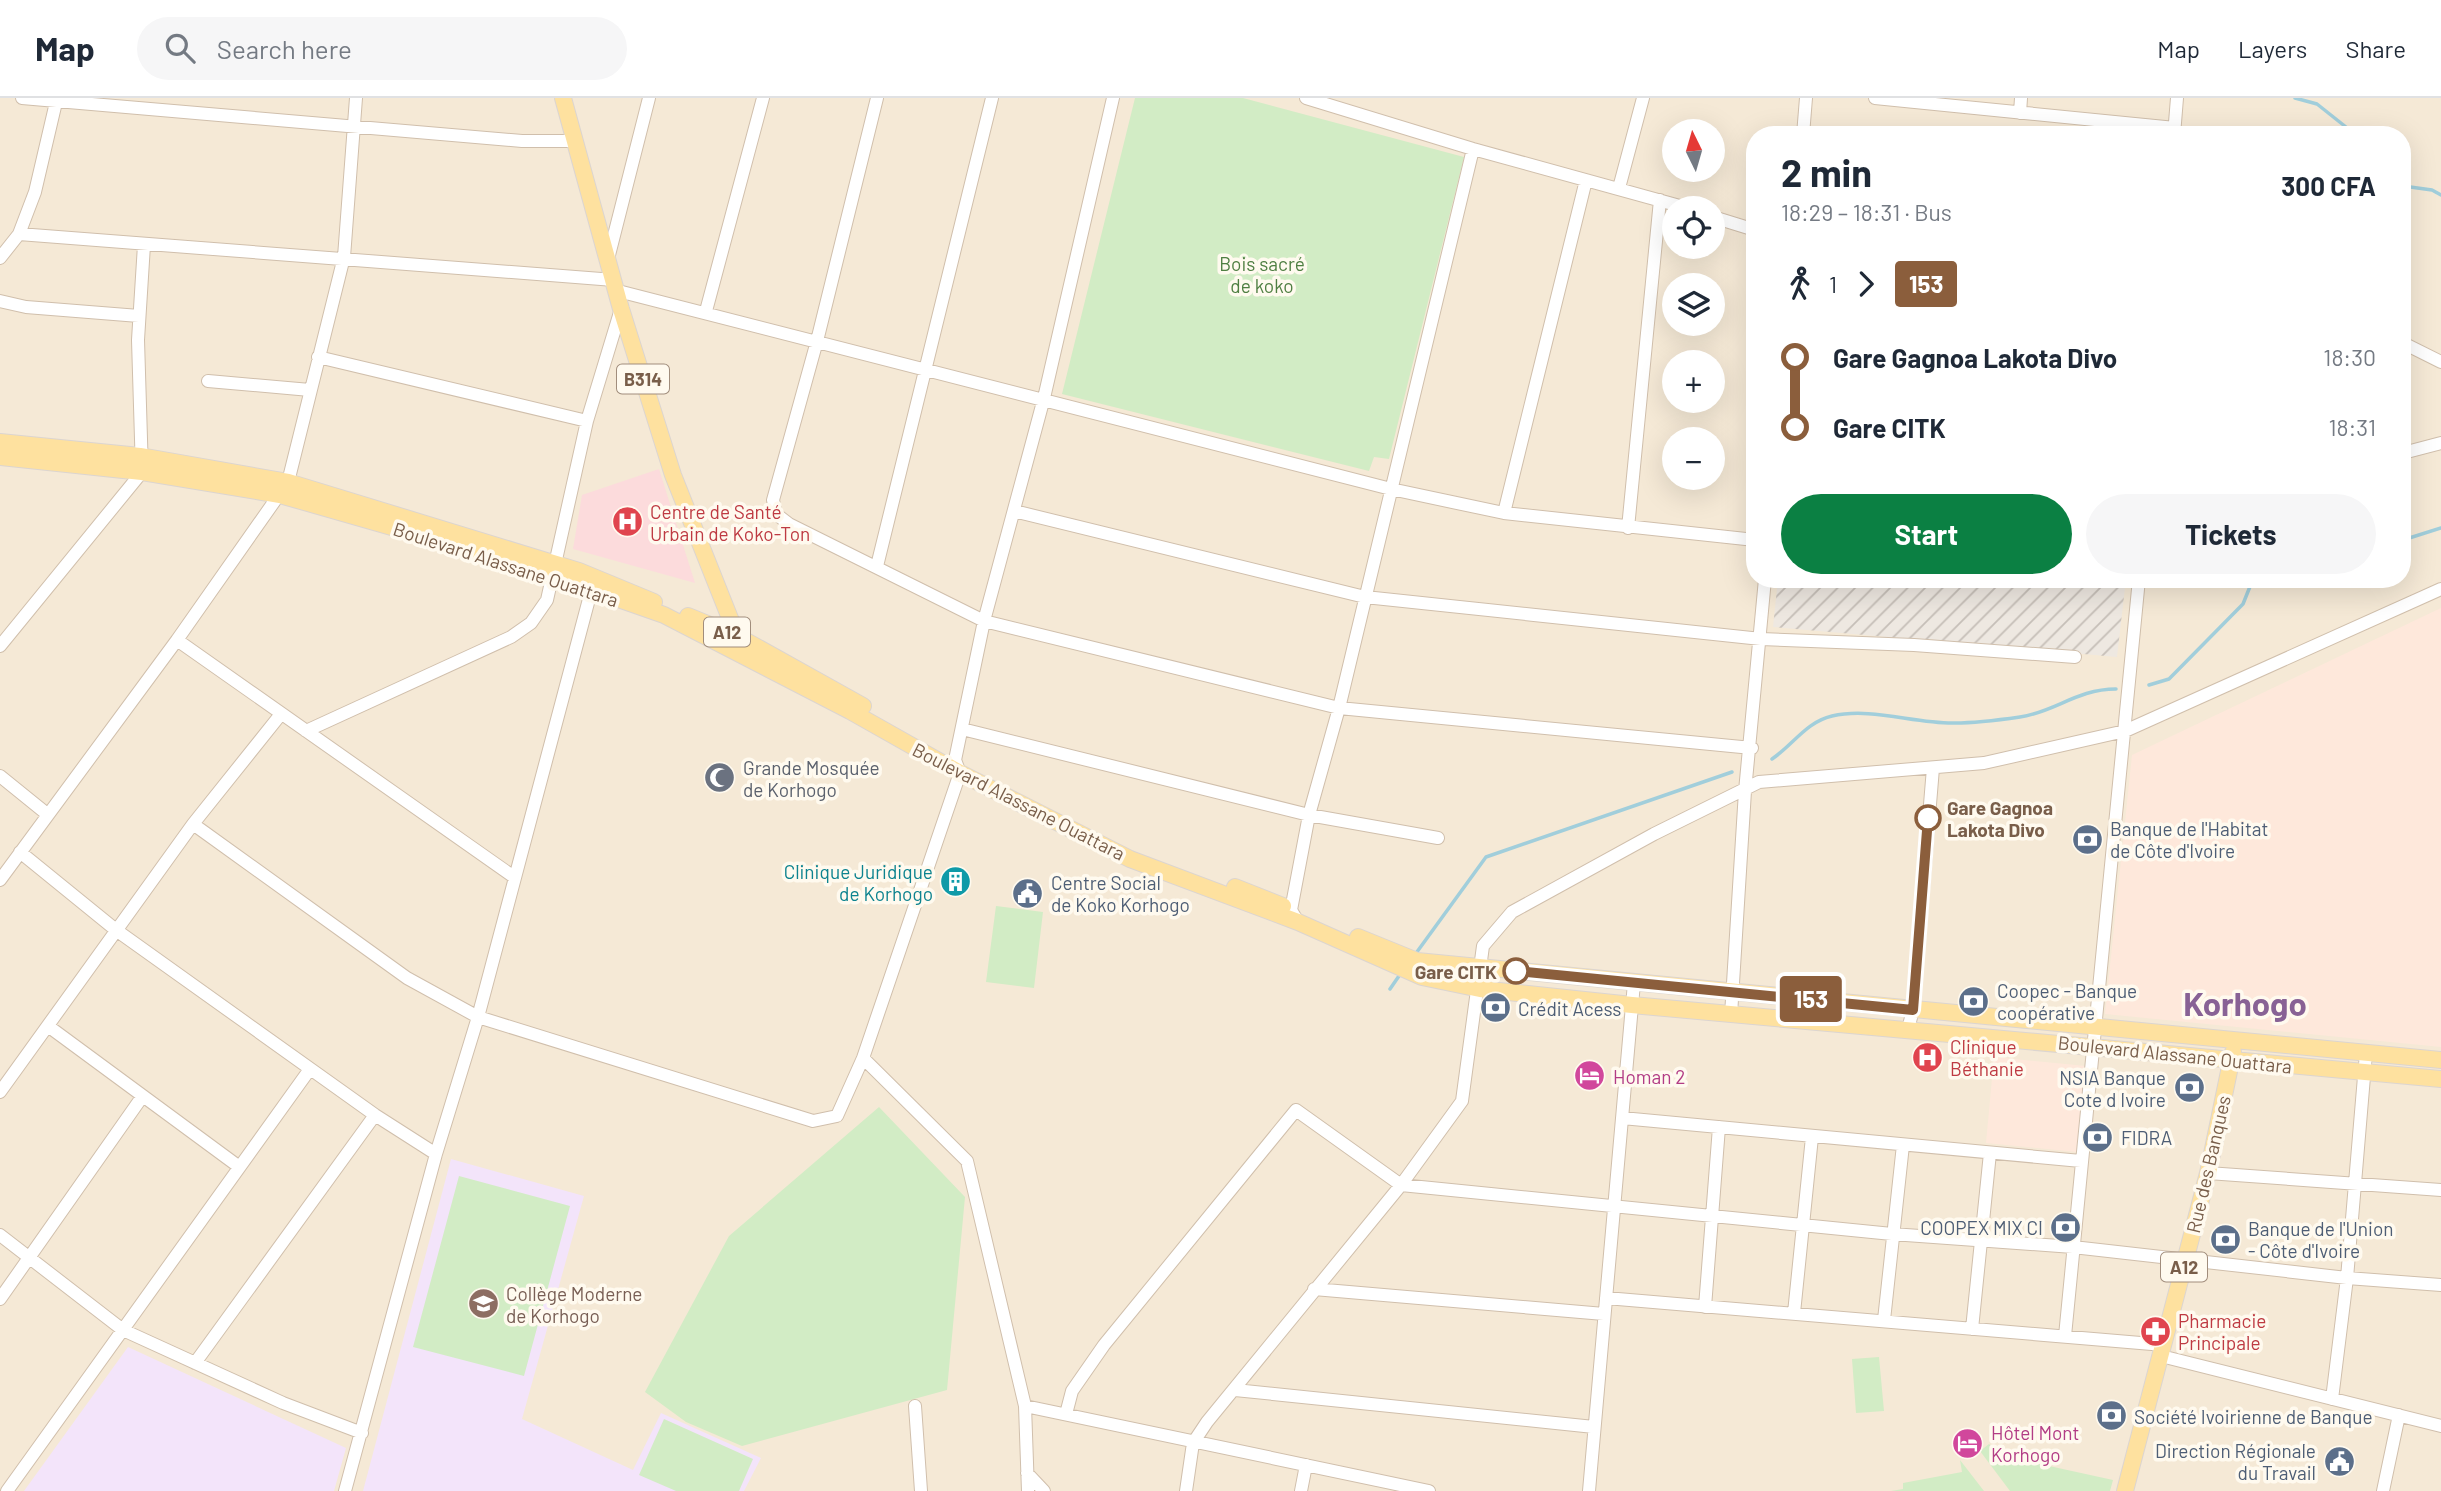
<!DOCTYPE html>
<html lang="en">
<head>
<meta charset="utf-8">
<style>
  :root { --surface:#fff; --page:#f6f6f7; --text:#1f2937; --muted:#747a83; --line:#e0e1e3; --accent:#0b8043 }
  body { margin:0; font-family:Barlow,sans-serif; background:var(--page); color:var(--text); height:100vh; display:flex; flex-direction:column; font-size:26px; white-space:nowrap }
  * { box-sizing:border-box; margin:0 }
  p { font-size:23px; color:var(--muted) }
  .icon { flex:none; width:38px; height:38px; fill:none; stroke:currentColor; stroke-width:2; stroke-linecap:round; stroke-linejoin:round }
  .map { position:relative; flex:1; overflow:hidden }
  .side { position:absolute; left:1746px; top:28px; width:665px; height:462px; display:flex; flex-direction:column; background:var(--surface); border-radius:28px; box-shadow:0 7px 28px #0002 }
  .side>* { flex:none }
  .badge { padding:0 14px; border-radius:5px; font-size:24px; line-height:46px }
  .needle { width:46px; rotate:355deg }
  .controls { position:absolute; left:1662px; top:21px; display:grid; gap:14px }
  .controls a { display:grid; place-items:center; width:63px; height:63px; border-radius:50%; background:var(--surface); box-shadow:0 7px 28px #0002; font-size:35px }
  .map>.badge { position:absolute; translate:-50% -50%; box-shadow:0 0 0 4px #fff }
  .legs { display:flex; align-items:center; gap:10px; height:77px; padding:0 35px; font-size:23px }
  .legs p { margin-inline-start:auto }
  .head { display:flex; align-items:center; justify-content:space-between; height:119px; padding:0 35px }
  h1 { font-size:38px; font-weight:700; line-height:52px }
  .cta { display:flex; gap:14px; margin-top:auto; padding:14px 35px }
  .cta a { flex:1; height:80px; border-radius:42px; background:var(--accent); color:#fff; font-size:28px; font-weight:700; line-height:80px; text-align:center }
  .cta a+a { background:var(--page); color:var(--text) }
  ul { padding:0 35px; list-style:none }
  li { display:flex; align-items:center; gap:24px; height:70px; font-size:26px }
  li i { display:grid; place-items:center; width:10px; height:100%; margin:0 9px; background:currentColor }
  li i::after { content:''; width:18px; height:18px; margin:-9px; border:5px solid; border-radius:50%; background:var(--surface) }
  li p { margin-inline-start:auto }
  li:first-child i { background:linear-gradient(#0000 50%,currentColor 0) }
  li:last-child i { background:linear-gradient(currentColor 50%,#0000 0) }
  header { display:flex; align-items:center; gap:42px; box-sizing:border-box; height:98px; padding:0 35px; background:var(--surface); border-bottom:2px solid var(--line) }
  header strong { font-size:33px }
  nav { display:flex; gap:38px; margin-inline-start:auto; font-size:24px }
  .search { width:490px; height:63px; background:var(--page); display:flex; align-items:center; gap:18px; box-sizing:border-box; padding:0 24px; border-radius:38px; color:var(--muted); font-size:26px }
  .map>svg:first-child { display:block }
  .residential { fill:#f5e9d6; fill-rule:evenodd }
  .commercial { fill:#fee8db }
  .industrial { fill:url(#industrial-furrows) }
  .education { fill:#f3e4fa }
  .medical { fill:#fcdbdc }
  .green { fill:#d2ecc5 }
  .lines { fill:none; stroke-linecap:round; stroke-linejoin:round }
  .stream { stroke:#a1cedb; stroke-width:3.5 }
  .minor-casing { stroke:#d0bfac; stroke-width:14 }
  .major-casing { stroke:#dcd5d0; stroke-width:18 }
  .minor { stroke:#fff; stroke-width:12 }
  .major { stroke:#fee19f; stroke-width:16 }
  .line-1-casing { stroke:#fff; stroke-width:16 }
  .line-1 { stroke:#8b5e3c; stroke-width:10 }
  .stop-1-dot { fill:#fff; stroke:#8b5e3c; stroke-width:3.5 }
  .labels { text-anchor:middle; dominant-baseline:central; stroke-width:7; stroke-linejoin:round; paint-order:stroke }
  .shield { fill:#fffaef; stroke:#a18d7c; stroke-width:2 }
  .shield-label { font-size:18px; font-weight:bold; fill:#795e4a }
  .park-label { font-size:19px; fill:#4f7f42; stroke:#fffaef }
  .health-label { font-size:19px; fill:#be3a42; stroke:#fffaef; text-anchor:start }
  .street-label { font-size:19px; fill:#795e4a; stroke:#fffaef }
  .worship-label { font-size:19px; fill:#5b616d; stroke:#fffaef; text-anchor:start }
  .stop-label { font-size:19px; font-weight:bold; fill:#795e4a; stroke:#fffaef; text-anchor:start }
  .service-label { font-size:19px; fill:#4e5e75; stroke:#fffaef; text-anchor:start }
  .culture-label { font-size:19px; fill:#0d838f; stroke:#fffaef; text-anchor:end }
  .hotel-label { font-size:19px; fill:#b23c85; stroke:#fffaef; text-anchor:start }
  .education-label { font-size:19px; fill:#785e54; stroke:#fffaef; text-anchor:start }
  .town-label { font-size:33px; font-weight:bold; fill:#886295; stroke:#fffaef }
</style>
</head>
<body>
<header>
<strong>Map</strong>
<div class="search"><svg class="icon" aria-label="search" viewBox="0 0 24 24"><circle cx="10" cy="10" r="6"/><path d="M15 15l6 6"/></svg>Search here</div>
<nav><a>Map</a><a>Layers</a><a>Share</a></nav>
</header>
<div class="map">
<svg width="2441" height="1393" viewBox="0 0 2441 1393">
  <defs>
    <pattern id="industrial-furrows" width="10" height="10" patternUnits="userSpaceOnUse" patternTransform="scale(1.75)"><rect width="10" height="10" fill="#eee8e1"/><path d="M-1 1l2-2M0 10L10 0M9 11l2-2" fill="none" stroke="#c6bfb8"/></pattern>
  </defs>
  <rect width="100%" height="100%" fill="#fdf6e8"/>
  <path class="residential" d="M 0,0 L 2441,0 L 2441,1393 L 0,1393 ZM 1675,33 L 1713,33 L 1713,72 L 1675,72 ZM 1755,37 L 2403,37 L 2403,481 L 1755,481 ZM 1675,110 L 1713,110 L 1713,149 L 1675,149 ZM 1675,187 L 1713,187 L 1713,226 L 1675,226 ZM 1675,264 L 1713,264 L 1713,303 L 1675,303 ZM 1675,341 L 1713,341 L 1713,380 L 1675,380 Z"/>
  <path class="commercial" d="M 2441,510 L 2441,949 L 2105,916 L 2132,657 Z
    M 1994,959 L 2086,968 L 2077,1054 L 1986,1045 Z"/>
  <path class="industrial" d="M 1778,481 L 2126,481 L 2117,559 L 1773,529 Z"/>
  <path class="education" d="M 451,1061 L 584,1098 L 522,1321 L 633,1372 L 661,1315 L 761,1360 L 744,1393 L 363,1393 Z
    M 128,1249 L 346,1350 L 334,1393 L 24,1393 Z"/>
  <path class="medical" d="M 659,371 L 695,485 L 573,451 L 582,397 Z"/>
  <path class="green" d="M 1135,0 L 1243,0 L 1464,59 L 1389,361 L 1374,359 L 1369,373 L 1062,296 Z
    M 996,808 L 1043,814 L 1034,890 L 986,884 Z
    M 879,1009 L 965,1099 L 947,1292 L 742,1348 L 686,1324 L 645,1294 L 729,1138 Z
    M 459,1078 L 570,1108 L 524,1278 L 413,1249 Z
    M 1879,1259 L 1884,1313 L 1856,1315 L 1852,1261 Z
    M 664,1321 L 753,1361 L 739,1393 L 676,1393 L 639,1377 Z
    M 1989,1346 L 2003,1358 L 2113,1382 L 2110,1393 L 2010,1393 L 1980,1353 Z
    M 1960,1362 L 1984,1393 L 1891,1393 L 1903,1391 L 1903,1385 L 1962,1374 Z"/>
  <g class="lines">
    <path class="stream" d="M 2295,0 L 2317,6 L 2356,37
      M 2403,88 L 2432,92 L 2441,97
      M 2403,442 L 2441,430
      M 2149,587 L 2169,581 L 2243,506 L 2251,486 L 2264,481
      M 1772,661 C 1793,647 1806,624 1832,618 C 1872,609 1915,626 1955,625 C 1976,625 1999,622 2020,619 C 2055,614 2077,591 2116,591
      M 1414,858 L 1486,759 L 1732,674
      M 1390,891 L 1401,875"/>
    <defs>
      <path id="minor" d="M 22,0 L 522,43 L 576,43
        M 877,0 L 817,243 L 773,402 L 776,416 L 789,426 L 984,523 L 1339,610 L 1752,650
        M 1306,0 L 1473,51 L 1687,110
        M 1875,0 L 2175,30
        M 2020,15 L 2021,0
        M 1803,37 L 1806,0
        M 2174,37 L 2177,0
        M 1619,90 L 1643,0
        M 1713,119 L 1755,132
        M 19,136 L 614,182
        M 0,160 L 19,136 L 35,94 L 57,0
        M 608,161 L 649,0
        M 618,193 L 1391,391 L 1504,415 L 1755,442
        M 0,203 L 26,209 L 139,218
        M 706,213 L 763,0
        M 2403,245 L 2441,264
        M 318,259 L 587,323
        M 208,283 L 310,292
        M 2403,355 L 2441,345
        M 1014,413 L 1365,499 L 1761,541 L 1914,547 L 2075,559
        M 1504,415 L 1586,82
        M 1628,430 L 1660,102
        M 877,468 L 992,0
        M 177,542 L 514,779
        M 0,548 L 142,374 L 138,242 L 144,147
        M 962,631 L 1309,717 L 1438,740
        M 306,633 L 511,539 L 531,525 L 547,502 L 587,323 L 621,211
        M 0,678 L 47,716
        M 193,726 L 407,880 L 478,919 L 813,1023 L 837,1018 L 863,960 L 960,675 L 955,662 L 984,523 L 1044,300 L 1113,0
        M 20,754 L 116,832 L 375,1017 L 436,1056
        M 0,782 L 177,542 L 288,384 L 344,159 L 356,0
        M 1298,824 L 1291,812 L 1309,717 L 1339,610 L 1473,51
        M 1731,917 L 1745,693 L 1765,481
        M 48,928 L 238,1068
        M 1908,931 L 1913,912 L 1933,670
        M 863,960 L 967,1063 L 1025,1308 L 1028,1393
        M 0,994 L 193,726 L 281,616
        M 1622,1020 L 2081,1063
        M 2208,1075 L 2441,1092
        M 0,1137 L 123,1232 L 283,1305 L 362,1335
        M 1314,1191 L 1604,1216
        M 1606,1200 L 2164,1247
        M 0,1201 L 142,999
        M 1705,1209 L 1719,1029
        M 1794,1215 L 1812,1039
        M 1884,1222 L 1903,1047
        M 1972,1231 L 1990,1055
        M 2065,1238 L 2139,481
        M 2161,1258 L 2441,1328
        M 195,1265 L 375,1017
        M 1235,1292 L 1594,1329
        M 2332,1301 L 2347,1180 L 2366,955
        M 915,1308 L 921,1393
        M 1025,1308 L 1429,1393
        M 1066,1316 L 1072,1293 L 1104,1247 L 1296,1012 L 1401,1087 L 1892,1136 L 2073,1149 L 2347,1180 L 2441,1187
        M 1027,1375 L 1044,1393
        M 7,1393 L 310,971
        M 345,1393 L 436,1056 L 478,919 L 593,486
        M 1186,1393 L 1193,1345 L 1207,1324 L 1401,1087 L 1462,1003 L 1483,848 L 1512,814 L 1654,736 L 1759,684 L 1984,665 L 2125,633 L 2441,491
        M 1301,1393 L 1306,1367
        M 1589,1393 L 1634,885
        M 2383,1393 L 2399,1317"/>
      <path id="major" d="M 563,0 L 621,211 L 673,377 L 739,543
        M 0,344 L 140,358 L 288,384 L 579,473 L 654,504
        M 0,359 L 142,374 L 280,397 L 507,462 L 664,517 L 850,613 L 960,675 L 1130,761 L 1298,824 L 1422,879 L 1480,891 L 1632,907 L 2441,981
        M 688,518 L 737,538 L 863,608
        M 1235,789 L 1283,808
        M 1358,839 L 1417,863 L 2441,962
        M 2125,1393 L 2208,1075 L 2233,954"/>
    </defs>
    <use href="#minor" class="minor-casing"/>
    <use href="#major" class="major-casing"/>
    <use href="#minor" class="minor"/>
    <use href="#major" class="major"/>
  </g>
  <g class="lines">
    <defs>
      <path id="line-1" d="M 1516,873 L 1913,912 L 1928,720"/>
    </defs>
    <use href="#line-1" class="line-1-casing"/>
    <use href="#line-1" class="line-1"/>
  </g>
  <defs>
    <symbol id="hospital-disc" viewBox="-11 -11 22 22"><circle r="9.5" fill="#e0444e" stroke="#fffaef"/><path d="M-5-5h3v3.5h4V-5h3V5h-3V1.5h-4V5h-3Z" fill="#fff"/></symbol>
    <symbol id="mosque-disc" viewBox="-11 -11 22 22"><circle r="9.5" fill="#6b7280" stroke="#fffaef"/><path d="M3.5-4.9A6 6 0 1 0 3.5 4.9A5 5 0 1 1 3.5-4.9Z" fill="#fff"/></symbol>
    <symbol id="bank-disc" viewBox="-11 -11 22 22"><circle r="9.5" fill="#5c6f8a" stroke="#fffaef"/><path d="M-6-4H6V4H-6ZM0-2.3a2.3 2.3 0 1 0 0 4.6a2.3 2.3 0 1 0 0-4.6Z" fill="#fff"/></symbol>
    <symbol id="building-disc" viewBox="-11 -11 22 22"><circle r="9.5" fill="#0f9aa8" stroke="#fffaef"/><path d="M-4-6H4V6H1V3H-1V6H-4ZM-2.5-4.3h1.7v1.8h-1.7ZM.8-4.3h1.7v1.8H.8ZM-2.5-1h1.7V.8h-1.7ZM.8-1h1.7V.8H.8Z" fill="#fff"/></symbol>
    <symbol id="civic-disc" viewBox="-11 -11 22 22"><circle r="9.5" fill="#5c6f8a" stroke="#fffaef"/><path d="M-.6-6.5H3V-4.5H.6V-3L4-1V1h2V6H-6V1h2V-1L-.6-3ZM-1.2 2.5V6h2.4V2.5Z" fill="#fff"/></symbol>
    <symbol id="hotel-disc" viewBox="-11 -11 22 22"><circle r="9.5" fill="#d1479c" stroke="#fffaef"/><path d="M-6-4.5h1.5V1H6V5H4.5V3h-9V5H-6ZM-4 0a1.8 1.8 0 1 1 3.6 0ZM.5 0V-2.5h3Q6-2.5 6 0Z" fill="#fff"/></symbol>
    <symbol id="school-disc" viewBox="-11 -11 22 22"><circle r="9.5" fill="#8d6e63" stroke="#fffaef"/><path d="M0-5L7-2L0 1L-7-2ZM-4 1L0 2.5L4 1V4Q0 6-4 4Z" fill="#fff"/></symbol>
    <symbol id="pharmacy-disc" viewBox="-11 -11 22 22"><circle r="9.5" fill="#e0444e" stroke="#fffaef"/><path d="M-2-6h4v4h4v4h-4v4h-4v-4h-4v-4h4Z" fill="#fff"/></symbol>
  </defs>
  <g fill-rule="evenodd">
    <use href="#hospital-disc" x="610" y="406" width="35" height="35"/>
    <use href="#mosque-disc" x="702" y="662" width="35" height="35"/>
    <use href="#bank-disc" x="2070" y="724" width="35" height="35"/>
    <use href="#building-disc" x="938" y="766" width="35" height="35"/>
    <use href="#civic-disc" x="1010" y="778" width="35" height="35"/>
    <use href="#bank-disc" x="1956" y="886" width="35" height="35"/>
    <use href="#bank-disc" x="1478" y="892" width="35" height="35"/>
    <use href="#hospital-disc" x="1910" y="942" width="35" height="35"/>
    <use href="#hotel-disc" x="1572" y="960" width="35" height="35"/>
    <use href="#bank-disc" x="2172" y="972" width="35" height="35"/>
    <use href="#bank-disc" x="2080" y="1022" width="35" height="35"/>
    <use href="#bank-disc" x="2048" y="1112" width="35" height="35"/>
    <use href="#bank-disc" x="2208" y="1124" width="35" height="35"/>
    <use href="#school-disc" x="466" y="1188" width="35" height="35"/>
    <use href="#pharmacy-disc" x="2138" y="1216" width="35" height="35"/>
    <use href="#bank-disc" x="2094" y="1300" width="35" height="35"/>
    <use href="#hotel-disc" x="1950" y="1328" width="35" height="35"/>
    <use href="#civic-disc" x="2322" y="1346" width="35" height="35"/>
  </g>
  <g class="stop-1-dot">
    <circle cx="1928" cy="720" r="12"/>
    <circle cx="1516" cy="873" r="12"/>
  </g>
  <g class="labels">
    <g class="shield">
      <rect x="617" y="266.5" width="52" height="29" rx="5"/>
      <rect x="704" y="519.5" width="46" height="29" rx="5"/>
      <rect x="2161" y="1154.5" width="46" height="29" rx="5"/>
    </g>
    <g class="shield-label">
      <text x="643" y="281">B314</text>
      <text x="727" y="534">A12</text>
      <text x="2184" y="1169">A12</text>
    </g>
    <g class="park-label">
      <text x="1262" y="165">Bois sacré<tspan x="1262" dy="22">de koko</tspan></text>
    </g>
    <g class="health-label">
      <text x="650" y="413">Centre de Santé<tspan x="650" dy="22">Urbain de Koko-Ton</tspan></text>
      <text x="1950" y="948">Clinique<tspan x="1950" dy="22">Béthanie</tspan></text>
      <text x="2178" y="1222">Pharmacie<tspan x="2178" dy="22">Principale</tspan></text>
    </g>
    <g class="street-label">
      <text transform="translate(506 466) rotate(18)">Boulevard Alassane Ouattara</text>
      <text transform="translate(1019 703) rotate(27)">Boulevard Alassane Ouattara</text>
      <text transform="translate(2175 956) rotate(6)">Boulevard Alassane Ouattara</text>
      <text transform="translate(2208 1066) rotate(-77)">Rue des Banques</text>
    </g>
    <g class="worship-label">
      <text x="743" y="669">Grande Mosquée<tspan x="743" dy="22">de Korhogo</tspan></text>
    </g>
    <g class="stop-label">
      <text x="1947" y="709">Gare Gagnoa<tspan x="1947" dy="22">Lakota Divo</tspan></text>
      <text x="1497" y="873" text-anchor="end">Gare CITK</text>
    </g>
    <g class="service-label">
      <text x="2110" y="730">Banque de l'Habitat<tspan x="2110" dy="22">de Côte d'Ivoire</tspan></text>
      <text x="1051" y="784">Centre Social<tspan x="1051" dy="22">de Koko Korhogo</tspan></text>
      <text x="1997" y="892">Coopec - Banque<tspan x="1997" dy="22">coopérative</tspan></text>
      <text x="1518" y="910">Crédit Acess</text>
      <text x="2166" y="979" text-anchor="end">NSIA Banque<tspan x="2166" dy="22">Cote d Ivoire</tspan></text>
      <text x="2121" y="1039">FIDRA</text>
      <text x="2043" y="1129" text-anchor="end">COOPEX MIX CI</text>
      <text x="2248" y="1130">Banque de l'Union<tspan x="2248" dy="22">- Côte d'Ivoire</tspan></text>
      <text x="2134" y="1318">Société Ivoirienne de Banque</text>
      <text x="2316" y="1352" text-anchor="end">Direction Régionale<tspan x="2316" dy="22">du Travail</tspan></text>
    </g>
    <g class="culture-label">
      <text x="933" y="773">Clinique Juridique<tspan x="933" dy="22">de Korhogo</tspan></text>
    </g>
    <g class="hotel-label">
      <text x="1613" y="978">Homan 2</text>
      <text x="1991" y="1334">Hôtel Mont<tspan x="1991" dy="22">Korhogo</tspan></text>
    </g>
    <g class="education-label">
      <text x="506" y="1195">Collège Moderne<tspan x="506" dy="22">de Korhogo</tspan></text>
    </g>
    <g class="town-label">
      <text x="2245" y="905">Korhogo</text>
    </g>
  </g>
</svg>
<div class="controls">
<a><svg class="needle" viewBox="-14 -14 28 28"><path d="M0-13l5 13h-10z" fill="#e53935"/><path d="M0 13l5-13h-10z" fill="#747a83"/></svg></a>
<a><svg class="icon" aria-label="locate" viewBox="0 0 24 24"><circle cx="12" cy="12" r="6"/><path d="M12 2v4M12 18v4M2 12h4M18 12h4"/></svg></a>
<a><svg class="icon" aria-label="layers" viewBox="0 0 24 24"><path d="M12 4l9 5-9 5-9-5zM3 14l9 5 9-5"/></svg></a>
<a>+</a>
<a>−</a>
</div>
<b class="badge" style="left:1811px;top:901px;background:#8b5e3c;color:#fff">153</b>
<section class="side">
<div class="head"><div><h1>2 min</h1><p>18:29 – 18:31 · Bus</p></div><b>300 CFA</b></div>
<div class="legs"><svg class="icon" aria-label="walk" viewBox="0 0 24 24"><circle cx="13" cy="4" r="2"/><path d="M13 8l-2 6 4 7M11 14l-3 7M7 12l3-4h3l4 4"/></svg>1<svg class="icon" aria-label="forward" viewBox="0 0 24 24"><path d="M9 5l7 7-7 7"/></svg><b class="badge" style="background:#8b5e3c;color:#fff">153</b></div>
<ul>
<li><i style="color:#8b5e3c"></i><b>Gare Gagnoa Lakota Divo</b><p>18:30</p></li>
<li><i style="color:#8b5e3c"></i><b>Gare CITK</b><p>18:31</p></li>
</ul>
<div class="cta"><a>Start</a><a>Tickets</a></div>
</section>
</div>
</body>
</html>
